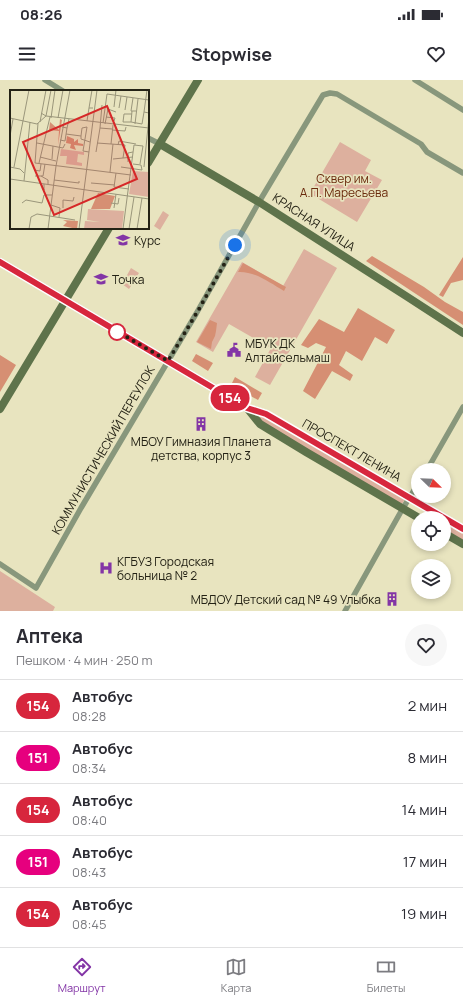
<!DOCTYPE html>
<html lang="ru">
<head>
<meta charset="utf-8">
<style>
  :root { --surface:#fff; --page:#f7f7f7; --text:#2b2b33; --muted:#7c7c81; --line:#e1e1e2; --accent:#8335a6 }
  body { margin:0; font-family:Manrope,sans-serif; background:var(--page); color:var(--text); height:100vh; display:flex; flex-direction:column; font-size:15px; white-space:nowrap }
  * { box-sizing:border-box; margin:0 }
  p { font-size:13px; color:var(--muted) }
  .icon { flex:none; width:22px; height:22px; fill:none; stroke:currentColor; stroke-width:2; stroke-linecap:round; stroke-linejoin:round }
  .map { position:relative; height:531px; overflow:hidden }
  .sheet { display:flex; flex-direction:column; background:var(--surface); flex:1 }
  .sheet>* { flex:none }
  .badge { padding:0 8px; border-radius:13px; font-size:14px; line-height:26px }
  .needle { width:26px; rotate:113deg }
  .buttons { position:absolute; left:411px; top:383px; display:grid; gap:8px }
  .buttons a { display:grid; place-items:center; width:40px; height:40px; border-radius:50%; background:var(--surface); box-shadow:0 2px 6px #0003; font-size:20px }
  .you { position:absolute; width:20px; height:20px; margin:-10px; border:3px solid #fff; border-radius:50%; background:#1a73e8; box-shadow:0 0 0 6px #1a73e833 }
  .map>.badge { position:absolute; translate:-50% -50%; box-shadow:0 0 0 2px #fff }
  .round { display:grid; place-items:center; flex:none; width:42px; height:42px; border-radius:21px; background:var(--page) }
  .headline { display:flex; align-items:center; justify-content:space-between; height:68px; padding:0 16px }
  h1 { font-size:19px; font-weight:700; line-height:30px }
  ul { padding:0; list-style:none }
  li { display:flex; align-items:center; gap:12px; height:52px; padding:0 16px; border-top:1px solid var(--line) }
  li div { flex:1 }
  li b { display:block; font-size:15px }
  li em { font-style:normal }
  li .badge { min-width:44px; font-weight:700; text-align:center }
  .status { display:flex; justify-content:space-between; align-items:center; height:28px; padding:0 20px; background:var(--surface); direction:ltr }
  .status svg { height:11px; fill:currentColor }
  header { display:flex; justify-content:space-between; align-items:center; height:52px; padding:0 16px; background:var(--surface); font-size:18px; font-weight:700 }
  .menu { display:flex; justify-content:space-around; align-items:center; height:56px; border-top:1px solid var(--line); background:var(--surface); font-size:11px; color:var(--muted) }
  .menu a { display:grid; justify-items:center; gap:2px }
  .menu .current { color:var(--accent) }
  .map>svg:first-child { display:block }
  .green { fill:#ddb09e }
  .forest { fill:#d68f73 }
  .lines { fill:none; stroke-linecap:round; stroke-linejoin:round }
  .street { stroke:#88977c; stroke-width:5.5 }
  .secondary { stroke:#5e734b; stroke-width:8 }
  .line-casing { stroke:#fff; stroke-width:9 }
  .line { stroke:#d7263d; stroke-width:6 }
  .walk { stroke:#242215; stroke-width:4; stroke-dasharray:0 7.2 }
  .stop-dot { fill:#fff; stroke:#d7263d; stroke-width:2 }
  .labels { text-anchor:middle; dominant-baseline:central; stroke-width:3.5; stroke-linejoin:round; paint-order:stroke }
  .park-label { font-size:12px; fill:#6a2a0c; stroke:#e8e4bf }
  .street-label { font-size:12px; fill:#242215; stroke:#e8e4bf }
  .poi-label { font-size:12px; fill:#242215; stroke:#e8e4bf; text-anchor:start }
  .inset-road { fill:none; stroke:#9a967b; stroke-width:1 }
  .view { fill:#d62828; fill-opacity:0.15; stroke:#d62828; stroke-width:2 }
  .inset-edge { fill:none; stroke:#242215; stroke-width:2 }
</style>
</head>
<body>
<div class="status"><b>08:26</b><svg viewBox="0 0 49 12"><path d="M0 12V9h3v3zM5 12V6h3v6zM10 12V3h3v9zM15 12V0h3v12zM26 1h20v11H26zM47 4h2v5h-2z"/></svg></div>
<header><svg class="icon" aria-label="menu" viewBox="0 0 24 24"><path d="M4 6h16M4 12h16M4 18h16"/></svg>Stopwise<svg class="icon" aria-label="heart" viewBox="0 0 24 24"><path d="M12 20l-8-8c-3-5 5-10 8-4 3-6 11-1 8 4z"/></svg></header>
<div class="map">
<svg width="463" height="531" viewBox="0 0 463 531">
  <rect width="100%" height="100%" fill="#e8e4bf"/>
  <path class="green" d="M 340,62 L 371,80 L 365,91 L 382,100 L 357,142 L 314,116 L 312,110 Z
    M 163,131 L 169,135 L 160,150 L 154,146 Z
    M 304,169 L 337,188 L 270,305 L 255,297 L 271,268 L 229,244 L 213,272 L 196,262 L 242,182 L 283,206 Z
    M 131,188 L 139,193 L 129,209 L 122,204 Z
    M 261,335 L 406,418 L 401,425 L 260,342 L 259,339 Z
    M 444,443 L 463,454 L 463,462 L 444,451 Z
    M 0,491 L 55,527 L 53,531 L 0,531 Z"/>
  <path class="forest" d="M 372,176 L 424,207 L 445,222 L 463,232 L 463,245 L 366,181 Z
    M 463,177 L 463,200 L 451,203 L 443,217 L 439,215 Z
    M 243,183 L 286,207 L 284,211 C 270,203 255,191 238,192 Z
    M 358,228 L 395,250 L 387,264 L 375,257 L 362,281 L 346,271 L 339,285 L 353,295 L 350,301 L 332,291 L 315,319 L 303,311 L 326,267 L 316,263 L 308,268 L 301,265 L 319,239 L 344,252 Z
    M 210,240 L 217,243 L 216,251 L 215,256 L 212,262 L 211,269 L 197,262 Z
    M 196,274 L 213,283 L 208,291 L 192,281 Z
    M 0,275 L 16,285 L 0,312 Z
    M 235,297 L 262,313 L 258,320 L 231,305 Z"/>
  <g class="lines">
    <path class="street" d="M 45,0 L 63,11
      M 415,0 L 463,30
      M 148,58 L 160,64
      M 427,390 L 463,327
      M 0,484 L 36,508 L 81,428 L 196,234 L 259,122 L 323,15 L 330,13 L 337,14 L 421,64 L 427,72 L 463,93
      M 345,531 L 403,428 L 418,404"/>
    <path class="secondary" d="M 160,64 L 259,122 L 406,216 L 463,253
      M 148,83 L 198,0
      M 0,182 L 247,328 L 266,334 L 463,449
      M 247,328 L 260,344 L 306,372 L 419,438
      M 0,329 L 109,148
      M 444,453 L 463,464"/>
  </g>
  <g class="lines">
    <defs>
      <path id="line" d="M 0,182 L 247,328 L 266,334 L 463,449"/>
    </defs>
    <use href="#line" class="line-casing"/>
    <use href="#line" class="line"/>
    <path class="walk" d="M 117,252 L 113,249 L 168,281 L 199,229 L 235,165"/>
  </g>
  <defs>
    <symbol id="school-bare" viewBox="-9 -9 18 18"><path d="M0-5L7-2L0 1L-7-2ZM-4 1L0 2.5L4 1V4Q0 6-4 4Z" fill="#8335a6" stroke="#e8e4bf" stroke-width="2.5" paint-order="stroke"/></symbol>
    <symbol id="civic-bare" viewBox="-9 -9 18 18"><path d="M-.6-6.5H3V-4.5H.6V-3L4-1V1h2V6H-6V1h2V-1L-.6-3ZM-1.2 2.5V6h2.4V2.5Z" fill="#8335a6" stroke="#e8e4bf" stroke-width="2.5" paint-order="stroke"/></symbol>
    <symbol id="building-bare" viewBox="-9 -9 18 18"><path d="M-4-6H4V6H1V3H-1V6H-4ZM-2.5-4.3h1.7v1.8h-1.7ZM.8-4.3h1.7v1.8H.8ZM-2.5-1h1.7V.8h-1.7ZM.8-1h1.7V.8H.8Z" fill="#8335a6" stroke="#e8e4bf" stroke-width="2.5" paint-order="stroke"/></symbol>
    <symbol id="hospital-bare" viewBox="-9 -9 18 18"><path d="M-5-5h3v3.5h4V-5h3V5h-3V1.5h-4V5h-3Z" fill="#8335a6" stroke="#e8e4bf" stroke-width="2.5" paint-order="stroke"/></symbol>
  </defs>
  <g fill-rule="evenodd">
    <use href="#school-bare" x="113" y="150" width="20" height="20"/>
    <use href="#school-bare" x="91" y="189" width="20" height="20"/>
    <use href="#civic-bare" x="224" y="260" width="20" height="20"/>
    <use href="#building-bare" x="191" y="334" width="20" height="20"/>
    <use href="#hospital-bare" x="96" y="478" width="20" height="20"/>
    <use href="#building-bare" x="382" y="509" width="20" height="20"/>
  </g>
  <circle class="stop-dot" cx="117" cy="252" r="8"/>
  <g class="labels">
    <g class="park-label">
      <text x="344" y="98">Сквер им.<tspan x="344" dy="14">А.П. Маресьева</tspan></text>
    </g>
    <g class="street-label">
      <text transform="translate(314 142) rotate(33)">КРАСНАЯ УЛИЦА</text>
      <text transform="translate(103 370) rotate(-60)">КОММУНИСТИЧЕСКИЙ ПЕРЕУЛОК</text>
      <text transform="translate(352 370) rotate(30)">ПРОСПЕКТ ЛЕНИНА</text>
    </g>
    <g class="poi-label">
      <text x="134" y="160">Курс</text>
      <text x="112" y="199">Точка</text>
      <text x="245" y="263">МБУК ДК<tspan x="245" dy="14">Алтайсельмаш</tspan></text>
      <text x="201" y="361" text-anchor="middle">МБОУ Гимназия Планета<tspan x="201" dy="14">детства, корпус 3</tspan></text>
      <text x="117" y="481">КГБУЗ Городская<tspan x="117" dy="14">больница № 2</tspan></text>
      <text x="381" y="519" text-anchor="end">МБДОУ Детский сад № 49 Улыбка</text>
    </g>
  </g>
  <g transform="translate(10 10)">
    <rect width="139" height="139" fill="#e8e4bf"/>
    <path d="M 51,59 L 74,62 L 74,65 L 68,64 L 67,72 L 72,73 L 72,76 L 56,74 L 57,66 L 50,66 ZM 123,81 L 139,82 L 139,107 L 119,104 ZM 78,119 L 114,121 L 112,139 L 74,139 L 75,131 L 90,132 L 77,130 Z" fill="#ddb09e"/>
    <path d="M 50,29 L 52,30 L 48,55 L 49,41 L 39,40 L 40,32 L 49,40 ZM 57,46 L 64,49 L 64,52 L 68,49 L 68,53 L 73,54 L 73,56 L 64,55 L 66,60 L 60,58 L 61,54 L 56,53 ZM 88,103 L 105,106 L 100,119 L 81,119 ZM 53,130 L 68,131 L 67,139 L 53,136 L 57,132 Z" fill="#d68f73"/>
    <path class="inset-road" d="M 137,0 L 134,22 L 139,23M 123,8 L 121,21 L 126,21M 92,15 L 90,38 L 102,39M 104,17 L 106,0M 79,18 L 82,0M 109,18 L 111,6M 115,20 L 117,7M 122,21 L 121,32 L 132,34 L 134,22M 31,23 L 36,26 L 41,0M 96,27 L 105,28 L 104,31M 0,28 L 27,34 L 36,26 L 139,38M 41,28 L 45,0M 48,28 L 53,0M 77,31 L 79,18 L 83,18M 30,32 L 36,0M 121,32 L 113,32 L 114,24 L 122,24M 28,33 L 25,73 L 121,85M 93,33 L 97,4 L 139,10M 95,34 L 98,19 L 106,22M 125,34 L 128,9M 52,37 L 57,38 L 59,29M 102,40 L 115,41 L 116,37M 56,44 L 71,46 L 71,49 L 80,52M 0,46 L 3,29M 71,46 L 72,38 L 77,37 L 73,61 L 79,62M 50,50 L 55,51 L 57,38M 27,53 L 53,58 L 55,54M 87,53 L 115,55 L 113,68M 101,54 L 103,35M 108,55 L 109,51 L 126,54M 86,62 L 90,38M 30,67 L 46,71M 42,69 L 43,56M 103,69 L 123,67M 118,72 L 118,63 L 123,62M 29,73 L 40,27M 0,77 L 10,79 L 14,83M 4,77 L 19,0M 111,77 L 132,80 L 131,75 L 123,74M 134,77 L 139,27M 24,80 L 30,81 L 31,74M 100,82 L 103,54M 106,83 L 104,97 L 119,99M 25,86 L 33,86 L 35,74M 31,86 L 38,90 L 38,94M 0,89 L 139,109M 44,90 L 69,93 L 69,91M 14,91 L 20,32M 31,93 L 34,100 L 34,94M 81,93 L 105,95M 74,100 L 87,0M 12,113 L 16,110 L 32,113 L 34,105 L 42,105M 101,113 L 108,114 L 109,108M 41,115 L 50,118 L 49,127M 53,118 L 53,110 L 63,111 L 64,107M 104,118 L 106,104M 19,139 L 21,127 L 27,124 L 65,130M 38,139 L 46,76 L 60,0M 69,139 L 74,100M 113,139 L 124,55 L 133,56 L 130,74M 119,139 L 124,107M 127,139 L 132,108"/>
    <path class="view" d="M 97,16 L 127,89 L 44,125 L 13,52 Z"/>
    <rect width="139" height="139" class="inset-edge"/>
  </g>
</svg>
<div class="buttons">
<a><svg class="needle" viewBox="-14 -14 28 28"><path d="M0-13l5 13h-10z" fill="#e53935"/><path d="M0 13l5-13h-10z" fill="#7c7c81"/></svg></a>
<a><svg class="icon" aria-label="locate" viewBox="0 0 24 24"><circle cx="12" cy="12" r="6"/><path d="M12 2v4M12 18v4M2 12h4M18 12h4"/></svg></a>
<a><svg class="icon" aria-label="layers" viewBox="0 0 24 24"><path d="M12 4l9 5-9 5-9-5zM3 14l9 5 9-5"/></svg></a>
</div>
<div class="you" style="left:235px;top:165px"></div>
<b class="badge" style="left:230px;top:318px;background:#d7263d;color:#fff">154</b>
</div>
<section class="sheet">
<div class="headline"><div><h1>Аптека</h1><p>Пешком · 4 мин · 250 m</p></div><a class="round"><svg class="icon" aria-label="heart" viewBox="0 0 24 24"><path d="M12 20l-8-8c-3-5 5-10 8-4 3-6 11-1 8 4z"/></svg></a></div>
<ul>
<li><span class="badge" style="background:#d7263d;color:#fff">154</span><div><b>Автобус</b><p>08:28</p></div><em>2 мин</em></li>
<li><span class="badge" style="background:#e6007e;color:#fff">151</span><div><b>Автобус</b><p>08:34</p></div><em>8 мин</em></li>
<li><span class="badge" style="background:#d7263d;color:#fff">154</span><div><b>Автобус</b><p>08:40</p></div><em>14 мин</em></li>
<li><span class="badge" style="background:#e6007e;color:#fff">151</span><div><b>Автобус</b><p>08:43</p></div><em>17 мин</em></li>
<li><span class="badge" style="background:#d7263d;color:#fff">154</span><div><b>Автобус</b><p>08:45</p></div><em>19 мин</em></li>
</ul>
</section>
<nav class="menu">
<a class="current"><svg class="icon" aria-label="directions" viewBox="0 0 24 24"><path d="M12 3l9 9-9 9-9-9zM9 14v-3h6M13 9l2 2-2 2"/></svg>Маршрут</a>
<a><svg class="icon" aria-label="map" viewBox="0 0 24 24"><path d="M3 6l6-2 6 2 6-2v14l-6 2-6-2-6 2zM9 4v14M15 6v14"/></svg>Карта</a>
<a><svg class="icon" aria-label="tickets" viewBox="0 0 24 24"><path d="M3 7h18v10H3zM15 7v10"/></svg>Билеты</a>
</nav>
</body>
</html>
